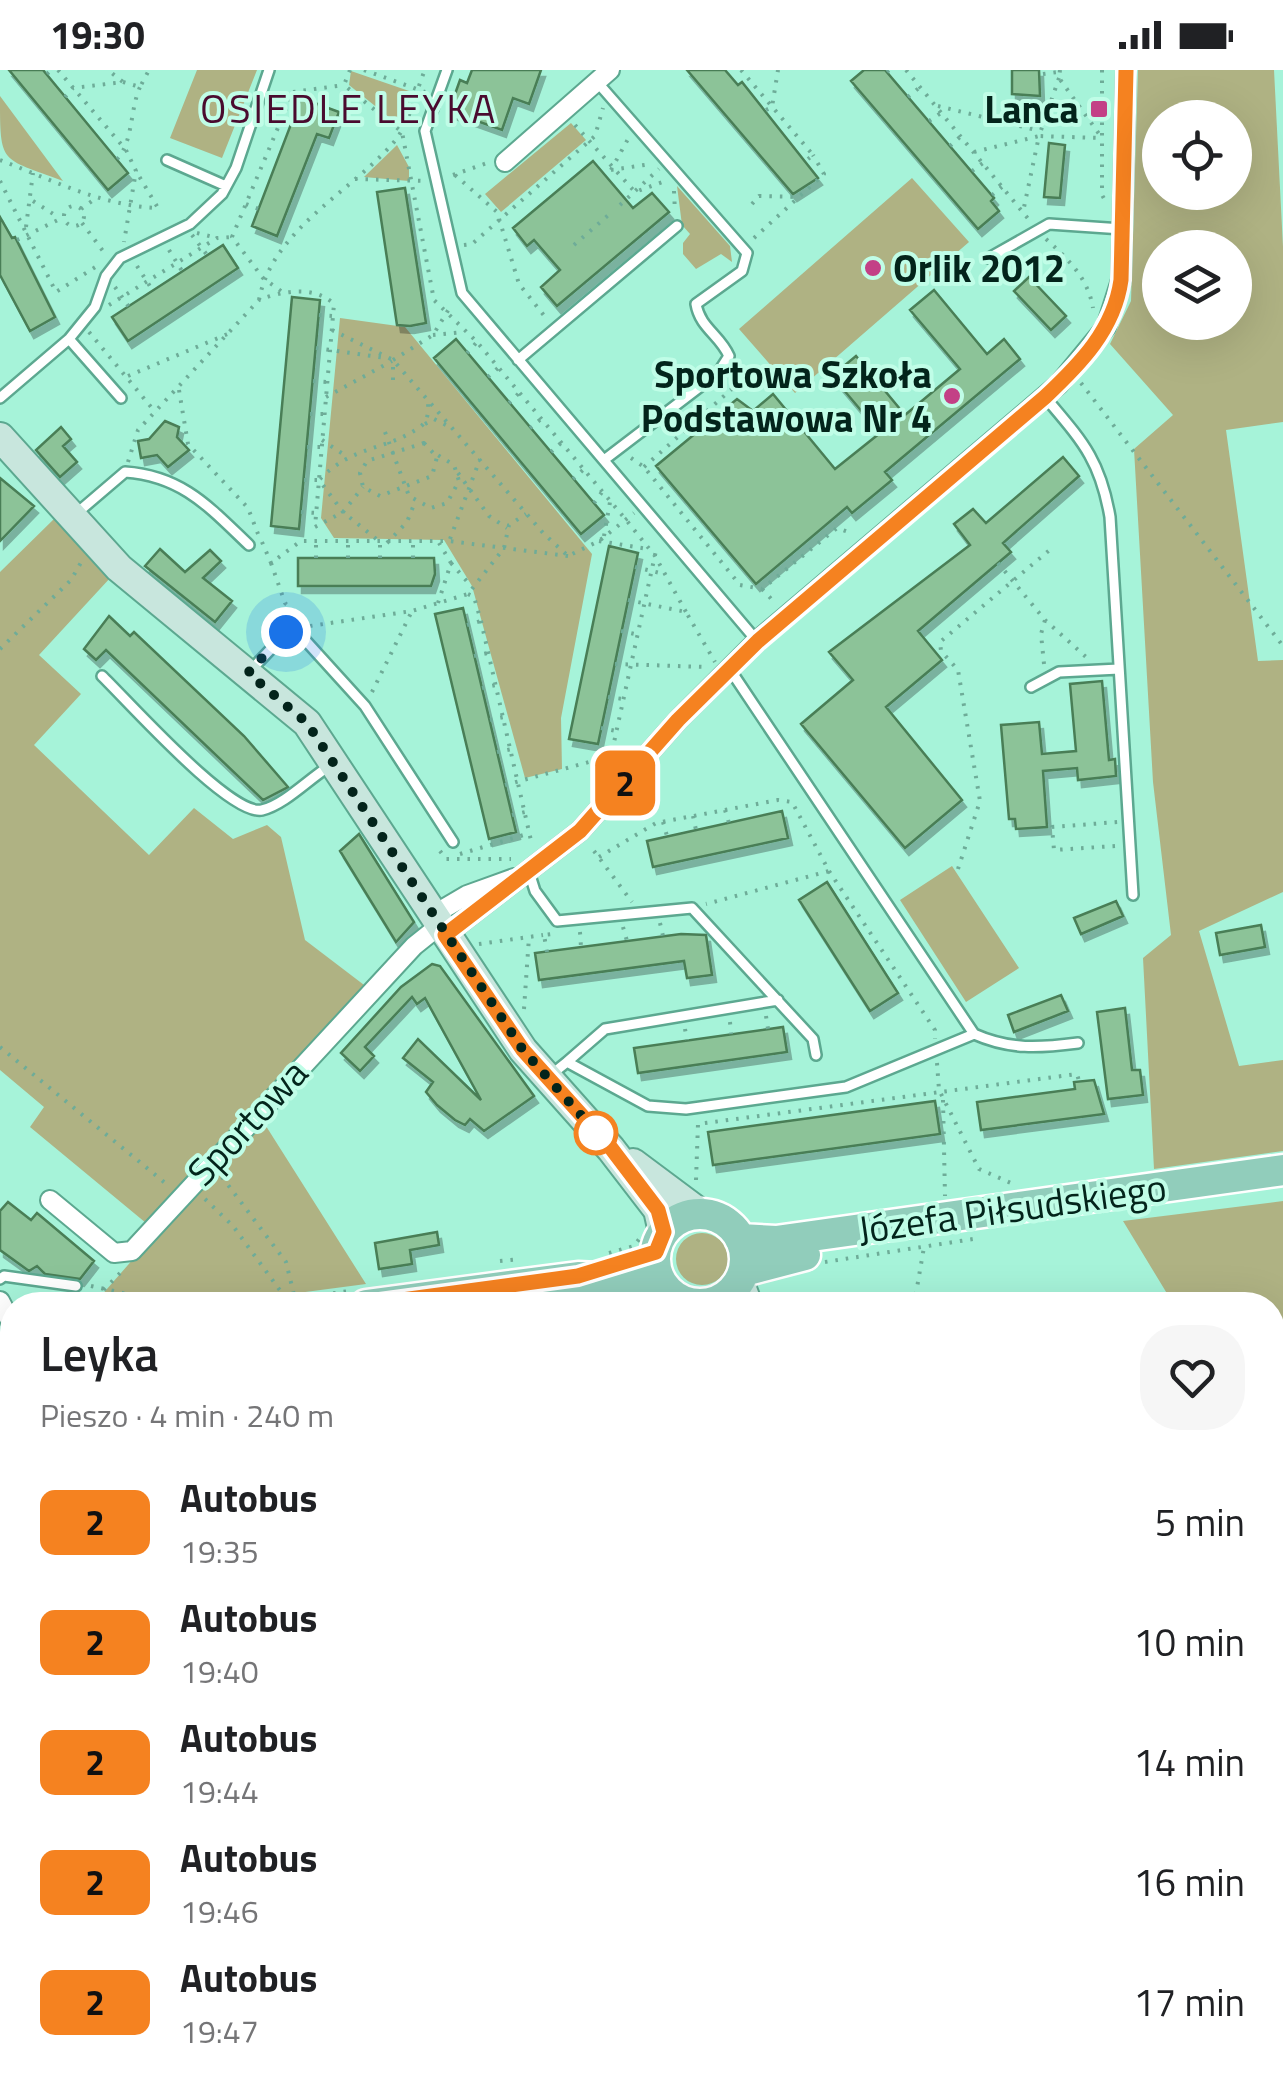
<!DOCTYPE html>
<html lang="pl">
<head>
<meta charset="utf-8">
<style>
  :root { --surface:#fff; --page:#f6f6f6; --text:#202124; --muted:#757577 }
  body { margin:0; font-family:"Titillium Web",sans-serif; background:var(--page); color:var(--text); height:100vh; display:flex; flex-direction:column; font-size:38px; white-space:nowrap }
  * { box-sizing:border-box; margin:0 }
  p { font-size:32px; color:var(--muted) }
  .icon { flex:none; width:55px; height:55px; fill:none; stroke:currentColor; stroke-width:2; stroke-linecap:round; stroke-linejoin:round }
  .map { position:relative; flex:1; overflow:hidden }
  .drawer { position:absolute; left:0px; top:1222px; width:1285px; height:792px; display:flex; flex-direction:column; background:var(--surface); border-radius:40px 40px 0 0; box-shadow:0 10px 40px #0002 }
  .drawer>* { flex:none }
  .badge { padding:0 20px; border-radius:15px; font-size:35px; line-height:65px }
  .controls { position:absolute; left:1142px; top:30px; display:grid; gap:20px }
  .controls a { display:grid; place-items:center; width:110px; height:110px; border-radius:50%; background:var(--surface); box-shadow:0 10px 40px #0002; font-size:50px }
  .you { position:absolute; width:50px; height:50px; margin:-25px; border:8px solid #fff; border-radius:50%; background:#1a73e8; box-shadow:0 0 0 15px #1a73e833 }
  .map>.badge { position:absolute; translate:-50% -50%; box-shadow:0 0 0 5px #fff }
  .round { display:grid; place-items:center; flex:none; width:105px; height:105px; border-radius:40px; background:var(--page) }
  .overview { display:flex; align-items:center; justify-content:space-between; height:170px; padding:0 40px }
  h1 { font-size:48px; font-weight:600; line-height:75px }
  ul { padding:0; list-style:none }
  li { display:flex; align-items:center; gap:30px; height:120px; padding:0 40px }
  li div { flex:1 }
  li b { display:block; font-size:38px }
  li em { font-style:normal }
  li .badge { min-width:110px; font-weight:700; text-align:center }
  .status { display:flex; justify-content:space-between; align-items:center; height:70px; padding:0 50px; background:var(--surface); direction:ltr }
  .status svg { height:28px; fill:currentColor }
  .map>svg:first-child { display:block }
  .green { fill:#afb283; fill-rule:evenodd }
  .building { fill:#8cc398; stroke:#497e56; stroke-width:2.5; filter:url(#shadow) }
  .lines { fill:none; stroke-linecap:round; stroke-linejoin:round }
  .lane-casing { stroke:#5ca890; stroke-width:14 }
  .street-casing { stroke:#5ca890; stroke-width:22 }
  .secondary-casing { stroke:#5ca890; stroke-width:32 }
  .primary-casing { stroke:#fff; stroke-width:35 }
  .path { stroke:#6eac98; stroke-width:4; stroke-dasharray:2.5 8; stroke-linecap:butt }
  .lane { stroke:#fff; stroke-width:9 }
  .street { stroke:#fff; stroke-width:18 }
  .secondary { stroke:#c8e6dd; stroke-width:28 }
  .primary { stroke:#91cdbb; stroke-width:30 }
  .rail-casing { stroke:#366557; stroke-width:9 }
  .rail { stroke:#c0fde7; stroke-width:5; stroke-dasharray:15; stroke-linecap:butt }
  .line-casing { stroke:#fff; stroke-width:22 }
  .line { stroke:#f58220; stroke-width:15 }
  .walk { stroke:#03241b; stroke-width:10; stroke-dasharray:0 18 }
  .poi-dot { fill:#c34086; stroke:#c0fde7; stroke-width:4 }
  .stop-dot { fill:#fff; stroke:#f58220; stroke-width:5 }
  .labels { text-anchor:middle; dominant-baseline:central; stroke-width:8; stroke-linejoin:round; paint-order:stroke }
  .poi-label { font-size:38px; font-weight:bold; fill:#03241b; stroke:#c0fde7; text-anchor:end }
  .street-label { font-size:38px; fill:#03241b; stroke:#c0fde7 }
  .neighbourhood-label { font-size:40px; letter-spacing:2.5px; fill:#4a0b2f; stroke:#c0fde7 }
</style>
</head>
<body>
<div class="status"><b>19:30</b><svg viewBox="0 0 49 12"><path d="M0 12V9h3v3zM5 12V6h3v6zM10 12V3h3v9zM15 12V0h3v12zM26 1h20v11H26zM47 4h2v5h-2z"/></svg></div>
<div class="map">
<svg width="1283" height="2013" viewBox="0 0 1283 2013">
  <defs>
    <filter id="shadow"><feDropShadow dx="4" dy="7" stdDeviation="0" flood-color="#0004"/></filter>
  </defs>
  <rect width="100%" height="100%" fill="#a6f3d9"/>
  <path class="green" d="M 197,0 L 257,0 L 222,88 L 170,68 Z
    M 1138,0 L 1274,0 L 1283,177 L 1283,352 L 1226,360 L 1258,591 L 1283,590 L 1283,822 L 1199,861 L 1239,996 L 1283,990 L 1283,1081 L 1154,1099 L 1143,888 L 1171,865 L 1153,712 L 1134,379 L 1173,345 L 1110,274 L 1131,231 ZM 1160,48 L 1235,48 L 1235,122 L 1160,122 ZM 1160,178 L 1235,178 L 1235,252 L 1160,252 Z
    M 351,1 L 412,22 L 400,56 L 349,15 Z
    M 0,26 L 63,111 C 0,87 0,96 0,26 Z
    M 571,53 L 586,70 L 501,142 L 485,124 Z
    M 397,75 L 409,97 L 409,111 L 364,107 Z
    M 912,108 L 969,172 L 795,323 L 739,259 Z
    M 677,116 L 730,176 L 732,192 L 721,184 L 696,199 L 683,184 L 683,173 L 690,164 L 682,155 Z
    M 340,248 L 405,257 L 592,484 L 561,648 L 562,699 L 525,708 L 472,516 L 444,470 L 334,468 L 321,448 Z
    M 55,448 L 111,507 L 39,585 L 81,624 L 34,675 L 149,785 L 194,738 L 233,769 L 267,755 L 281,767 L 305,870 L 368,918 L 146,1153 L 30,1057 L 44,1037 L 0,1000 L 0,502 Z
    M 952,796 L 1019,898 L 966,932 L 900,830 Z
    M 259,1045 L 366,1214 L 207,1235 L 93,1235 Z
    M 1283,1131 L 1283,1413 L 1273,1396 L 1272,1235 L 1174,1235 L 1123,1151 Z
    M676 1189a26 26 0 1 1 52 0a26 26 0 1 1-52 0Z"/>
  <path class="building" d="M 9,0 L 43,0 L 128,103 L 108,120 Z
    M 472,0 L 541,0 L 529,34 L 513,28 L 502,60 L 449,41 L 460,10 L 467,13 Z
    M 687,0 L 725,0 L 738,15 L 742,12 L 818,108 L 793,124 Z
    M 864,0 L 885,0 L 994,128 L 991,131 L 999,141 L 978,159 L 851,11 Z
    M 1012,0 L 1039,0 L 1040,26 L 1012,24 Z
    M 301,28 L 339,42 L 329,68 L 317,64 L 277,166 L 252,156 Z
    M 1049,73 L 1065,75 L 1060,128 L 1044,127 Z
    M 593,91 L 633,138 L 652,123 L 669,142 L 557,236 L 541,217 L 560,200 L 534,170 L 527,176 L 513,158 Z
    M 405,118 L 426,253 L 410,256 L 397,255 L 377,122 Z
    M 0,147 L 12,168 L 15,167 L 55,247 L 30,261 L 0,205 Z
    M 223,175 L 238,198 L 128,271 L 112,247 Z
    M 1029,207 L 1066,246 L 1051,260 L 1014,221 Z
    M 934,220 L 987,284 L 1004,269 L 1020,289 L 885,402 L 892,410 L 852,443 L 847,437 L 756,514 L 656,396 L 737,329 L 753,341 L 773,324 L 835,399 L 880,363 L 832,306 L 856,286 L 905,345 L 960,299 L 910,240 Z
    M 292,227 L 320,230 L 299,459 L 271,456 Z
    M 456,269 L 604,445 L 581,464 L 434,288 Z
    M 165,351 L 179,357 L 177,367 L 189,380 L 168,397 L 157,385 L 141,388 L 138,371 L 149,369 Z
    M 61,357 L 71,369 L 63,376 L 77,392 L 60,407 L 36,380 Z
    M 1063,387 L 1079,406 L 1003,473 L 1011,482 L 918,561 L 942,590 L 886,637 L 962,730 L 905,778 L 801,654 L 853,610 L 829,582 L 970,475 L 954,454 L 973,439 L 986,453 Z
    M 0,408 L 34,436 L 0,471 Z
    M 609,476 L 638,483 L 598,674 L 569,669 Z
    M 160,479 L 185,502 L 210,480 L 221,491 L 203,508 L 232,531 L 215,552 L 145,496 Z
    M 298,488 L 434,488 L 435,504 L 431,516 L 298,516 Z
    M 463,538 L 516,762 L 489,769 L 435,544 Z
    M 109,546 L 130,566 L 134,562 L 244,666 L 288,717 L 263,730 L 106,580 L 96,590 L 84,579 Z
    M 1102,611 L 1109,690 L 1115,689 L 1116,706 L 1078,710 L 1077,698 L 1043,701 L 1047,757 L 1016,759 L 1015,749 L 1009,749 L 1001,655 L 1039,652 L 1042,684 L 1076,681 L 1070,614 Z
    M 782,741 L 788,768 L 653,797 L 647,771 Z
    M 359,764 L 414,852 L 396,872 L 340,781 Z
    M 827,812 L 898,923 L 870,941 L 799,830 Z
    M 1116,831 L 1123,846 L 1081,864 L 1074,848 Z
    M 1261,855 L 1265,877 L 1220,885 L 1216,863 Z
    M 681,864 L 706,865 L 712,905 L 687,908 L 684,891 L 539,910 L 535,883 Z
    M 432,894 L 440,896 L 534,1026 L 484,1061 L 470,1049 L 465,1055 L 455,1050 L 437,1035 L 426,1022 L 433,1012 L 403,988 L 418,969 L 481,1030 L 425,928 L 417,934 L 412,927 L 365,977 L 374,986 L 360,1001 L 341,983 L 401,917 Z
    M 1061,925 L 1068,941 L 1014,962 L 1008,945 Z
    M 1125,938 L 1132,1000 L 1140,1000 L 1143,1025 L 1108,1029 L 1097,942 Z
    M 783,957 L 787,982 L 638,1003 L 634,978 Z
    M 1094,1010 L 1104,1044 L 981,1060 L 977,1032 L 1075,1019 L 1074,1012 Z
    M 935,1031 L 940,1064 L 713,1095 L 708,1062 Z
    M 8,1132 L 31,1150 L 37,1143 L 94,1191 L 80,1209 L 45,1204 L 37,1196 L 29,1201 L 0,1180 L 0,1141 Z
    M 437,1162 L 439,1175 L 410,1180 L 412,1194 L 379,1199 L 375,1173 Z"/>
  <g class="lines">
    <defs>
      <path id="lane" d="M 447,0 L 425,61 L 462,223 L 757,571
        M 598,13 L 747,183 L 742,201 L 696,234 C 700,258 720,265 729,286 L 718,303 L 604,390
        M 167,90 L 226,116
        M 989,188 L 1049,154 L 1122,159
        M 518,290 L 677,156
        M 1045,327 C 1082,371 1100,389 1110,447 L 1133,825
        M 0,328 L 69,269
        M 121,328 L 69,269 L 95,237 L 106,206 L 120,188 L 190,154 L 222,124 L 236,98 L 269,0
        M 77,443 L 125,402 C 183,406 210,438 249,475
        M 729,598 L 974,964
        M 251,600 L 287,562 L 296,560 L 365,636 L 453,772
        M 102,606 C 128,631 231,747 262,740 C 284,735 309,709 328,697
        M 1031,617 L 1059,602 L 1119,599
        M 529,802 L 535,821 L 557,851 L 692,838 L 813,969 L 816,985
        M 567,992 L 605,959 L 778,930
        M 552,1004 L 567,992 L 648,1036 L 686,1039 L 846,1017 L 974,964 C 1010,980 1039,978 1078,973
        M 0,1209 L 4,1206 L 76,1216
        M 579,1213 L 581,1235
        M 1272,1605 L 1283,1620
        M 1272,1877 L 1283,1870
        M 784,2002 L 819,2013"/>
      <path id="street" d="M 505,92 L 610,0
        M 433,845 L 467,825 L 514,808
        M 445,865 L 580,761 L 678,650 L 757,571 L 1059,314 L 1106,257 L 1121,210 L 1126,0
        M 50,1130 L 114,1183 L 132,1181 L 414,876 L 439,856
        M 0,1231 L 12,1254
        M 501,2002 L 502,2013"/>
      <path id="secondary" d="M 0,367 L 119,498 L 307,653 L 523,980 L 611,1079 L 658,1140 L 663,1162
        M 633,1093 L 700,1143
        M 739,1211 L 748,1235
        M 705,1234 L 709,1235
        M 0,1824 L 12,1826
        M 1272,1989 L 1283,2004
        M 716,2002 L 751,2013"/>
      <path id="primary" d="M655 1189a45 45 0 1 1 90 0a45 45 0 1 1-90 0Z
        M 740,1169 L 776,1171 L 1283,1100
        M 744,1201 L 805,1185
        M 366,1235 L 578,1207 L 660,1211
        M 0,1288 L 12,1287"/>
    </defs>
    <use href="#lane" class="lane-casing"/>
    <use href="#street" class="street-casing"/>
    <use href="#secondary" class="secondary-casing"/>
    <use href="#primary" class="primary-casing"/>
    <path class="path" d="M 58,0 L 126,80 L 136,101 L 124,172
      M 350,0 L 344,15 L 402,62 L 434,230 L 477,272 L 627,451 L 655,486 L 686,542
      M 364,0 L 425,22
      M 741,0 L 813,85 L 808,89
      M 906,0 L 1030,151
      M 1060,0 L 1059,8 L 1102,68
      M 1102,0 L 1102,125 L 1106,132
      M 887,2 L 889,0
      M 47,4 L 51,0
      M 1043,4 L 1058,2
      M 1059,8 L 1039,66 L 1102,68
      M 123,12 L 140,17 L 149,0
      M 65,27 L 73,18 L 123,12 L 108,0
      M 908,27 L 920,17
      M 938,36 L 1040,61
      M 766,40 L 772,37 L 778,0
      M 929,51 L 941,43
      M 575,55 L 635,122 L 668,110
      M 950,76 L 961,66
      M 974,82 L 1039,66 L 1023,142
      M 117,89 C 133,73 130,39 140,17
      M 0,90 C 52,110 102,136 158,138 L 136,101
      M 611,100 L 651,94
      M 611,100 L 628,69
      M 972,101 L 983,93
      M 453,105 L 487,93
      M 455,105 L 497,142 L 519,214 L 546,248
      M 355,109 L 425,111
      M 0,111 L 56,222 L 97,196
      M 674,121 L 675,142
      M 992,125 L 1002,117
      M 33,131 L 58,147
      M 246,134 L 259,139
      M 752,134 L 759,126 L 797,127
      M 620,135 L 659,99
      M64 146a10 10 0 1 1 20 0a10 10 0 1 1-20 0Z
      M 81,139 L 96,128
      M 82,153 L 106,185
      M 26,157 L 33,103
      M 197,163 L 217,168
      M 192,165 L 207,185
      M 754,168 L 824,104 L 813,85
      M 1046,169 C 1068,189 1088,208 1093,238
      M 17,170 L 64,147
      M 464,175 L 472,174 L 595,66 L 603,38
      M 574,175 L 613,141
      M 169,180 L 182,201
      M 137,196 L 153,221
      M 115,217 L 129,237
      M 281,221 L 263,208 L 232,167 L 293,22 L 344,15
      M 259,230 C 272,160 350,123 394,72 C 410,53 415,23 425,0
      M 109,235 L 217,168 L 232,167
      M 319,245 L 333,246
      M 332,260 L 393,290 L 544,464 L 568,486 L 599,471 L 634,443
      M 89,262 L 156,343
      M 433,265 L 463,262
      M 316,278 L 386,288
      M 467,283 L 477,272
      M 393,290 L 433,265 L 452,234
      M 128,306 L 230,263
      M 488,307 L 498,298
      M 393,310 L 393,290
      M 313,311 L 327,312
      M 1081,313 L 1283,576
      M 179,320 L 188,374 L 248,438 L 258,464
      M 326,327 L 392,291
      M 509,333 L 519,323
      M 310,344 L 325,344
      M 425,354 L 434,349 L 452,358
      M 530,358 L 541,349
      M 385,362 L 409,426 L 431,438 L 447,433 L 459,411 L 454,395 L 436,384
      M 322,370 L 346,386
      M 424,373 L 437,387 L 432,406 L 380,426 L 363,417 L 360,403 L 367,391 Z
      M 307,377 L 322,377
      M 551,382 L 561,373
      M 631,388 L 644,397 L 740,515 L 762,519 L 837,458 L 851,463
      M 128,392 L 138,360 L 259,230 C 282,221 314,215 334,234 L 315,457
      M 644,397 L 751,302 L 740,295
      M 458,403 L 489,446 L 507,458
      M 573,409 L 583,400
      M 304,410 L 319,410
      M 594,433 L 602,422
      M 301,442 L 316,443
      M 315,457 L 343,442 L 363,417
      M 604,466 L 610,432
      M 450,469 L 480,389
      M 599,471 L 648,479
      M 262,472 L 271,493 L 301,471 L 449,471 L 568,486
      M 387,473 L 407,452 L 415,432
      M 316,488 L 316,473
      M 348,488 L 348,473
      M 380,488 L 380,472 L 343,442 L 319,410 C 354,374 386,381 420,357 C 430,350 428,338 428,327
      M 413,488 L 413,473
      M 271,493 L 285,533 L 302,548
      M 451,493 L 471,516
      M 998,493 L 1045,550 L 1086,587
      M 635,497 L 664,504
      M 762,519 L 776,534
      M 468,524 L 474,527 L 481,551 L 532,775
      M 628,530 L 686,542 L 715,592
      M 438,533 L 451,493 L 439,473
      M 467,555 L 481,551
      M 310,556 L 412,541 L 468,524 L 504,478 L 509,455 L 526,444
      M 621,561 L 639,565
      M 0,579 L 71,510 L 83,489
      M 474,586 L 488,583
      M 615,594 L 707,597
      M 1044,594 L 1041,564 L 1045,550
      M 482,618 L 496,615
      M 372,622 L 412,541
      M 608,627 L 623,629
      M 490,650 L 504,647
      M 601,658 L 616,661
      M 497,682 L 512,679
      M 608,703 L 611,686 L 625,685
      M 505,715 L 611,686 L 657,476
      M 725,740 L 729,753
      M 512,745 L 525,742
      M 693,746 L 696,760
      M 663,752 L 667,766
      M 1115,776 L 1054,780 L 1052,757 L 1118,752
      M 440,781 L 446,789 L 511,789
      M 594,781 L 632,832
      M 460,784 L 527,764
      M 599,787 L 656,753 L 778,730 L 792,732 L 829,801 L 706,834
      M 958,799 L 980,731 L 958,600 L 941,581 L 940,572 L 1052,478
      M 829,801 L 935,960 L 935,969
      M 660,853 L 663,866
      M 623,857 L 627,871
      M 580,862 L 581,877
      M 479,874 L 543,865
      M 547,882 L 544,865 L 552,864
      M 524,939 L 529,867
      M 766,946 L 768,959
      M 730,952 L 731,964
      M 685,959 L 687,970
      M 0,977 L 170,1117
      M 937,993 L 939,1020 L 979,1099 L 1011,1113
      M 943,1030 L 945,1126
      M 222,1107 L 286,1192 L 295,1229
      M 696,1110 L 698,1054 L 1077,1004 L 1079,1011
      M 205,1129 L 233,1156 L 287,1230
      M 609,1183 L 634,1176 L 640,1168
      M 500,1191 L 520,1189
      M 825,1192 L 973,1169
      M 91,1216 L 177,1235
      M 766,1227 L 821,1235
      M 670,1231 L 680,1235
      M 89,1235 L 124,1199
      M 250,1235 L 349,1221
      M 914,1235 L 924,1177"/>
    <use href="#lane" class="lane"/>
    <use href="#street" class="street"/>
    <use href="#secondary" class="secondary"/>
    <use href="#primary" class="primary"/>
    <defs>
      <path id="rail" d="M 0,1673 L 12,1676
        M 0,1714 L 12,1718
        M 0,1730 L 12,1734
        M 0,1768 L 12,1770
        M 0,1795 L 12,1797
        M 917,2002 L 954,2013
        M 962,2002 L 1000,2013
        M 1007,2002 L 1043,2013"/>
    </defs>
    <use href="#rail" class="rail-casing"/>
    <use href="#rail" class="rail"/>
  </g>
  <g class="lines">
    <defs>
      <path id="line" d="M 365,1235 L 578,1206 L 656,1182 L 664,1162 L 658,1140 L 611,1078 L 523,980 L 445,865 L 580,761 L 678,650 L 758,571 L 1045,327 C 1080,294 1114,260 1121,210 L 1126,0"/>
    </defs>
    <use href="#line" class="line-casing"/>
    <use href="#line" class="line"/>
    <path class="walk" d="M 286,562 L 248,603 L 307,653 L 523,980 L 602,1069 L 596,1063"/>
  </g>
  <g class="poi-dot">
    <rect x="1089" y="29" width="20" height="20" rx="5"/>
    <circle cx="873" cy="198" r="10"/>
    <circle cx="952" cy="326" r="10"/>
  </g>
  <circle class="stop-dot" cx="596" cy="1063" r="20"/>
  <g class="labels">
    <g class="poi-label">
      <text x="1079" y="39">Lanca</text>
      <text x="893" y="198" text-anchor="start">Orlik 2012</text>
      <text x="932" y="304">Sportowa Szkoła<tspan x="932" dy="44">Podstawowa Nr 4</tspan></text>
    </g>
    <g class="street-label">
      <text transform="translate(247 1052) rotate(-47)">Sportowa</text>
      <text transform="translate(1012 1138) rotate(-8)">Józefa Piłsudskiego</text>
    </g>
    <g class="neighbourhood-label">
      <text x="349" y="38">OSIEDLE LEYKA</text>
    </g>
  </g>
</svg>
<div class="controls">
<a><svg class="icon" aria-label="locate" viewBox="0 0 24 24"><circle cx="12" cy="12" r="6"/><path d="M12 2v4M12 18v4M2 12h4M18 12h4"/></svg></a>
<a><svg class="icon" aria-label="layers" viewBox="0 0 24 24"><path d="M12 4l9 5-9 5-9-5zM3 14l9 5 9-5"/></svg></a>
</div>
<div class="you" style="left:286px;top:562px"></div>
<b class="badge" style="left:625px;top:713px;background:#f58220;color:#111">2</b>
<section class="drawer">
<div class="overview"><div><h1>Leyka</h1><p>Pieszo · 4 min · 240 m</p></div><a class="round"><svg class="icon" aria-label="heart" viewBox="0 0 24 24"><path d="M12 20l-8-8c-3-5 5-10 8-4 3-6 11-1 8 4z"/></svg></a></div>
<ul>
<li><span class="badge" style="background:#f58220;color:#111">2</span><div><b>Autobus</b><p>19:35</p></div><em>5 min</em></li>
<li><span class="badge" style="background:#f58220;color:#111">2</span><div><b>Autobus</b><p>19:40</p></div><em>10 min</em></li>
<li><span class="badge" style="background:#f58220;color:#111">2</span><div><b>Autobus</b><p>19:44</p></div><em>14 min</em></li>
<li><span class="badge" style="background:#f58220;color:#111">2</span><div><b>Autobus</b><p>19:46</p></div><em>16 min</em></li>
<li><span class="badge" style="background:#f58220;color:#111">2</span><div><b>Autobus</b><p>19:47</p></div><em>17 min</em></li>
</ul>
</section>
</div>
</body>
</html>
